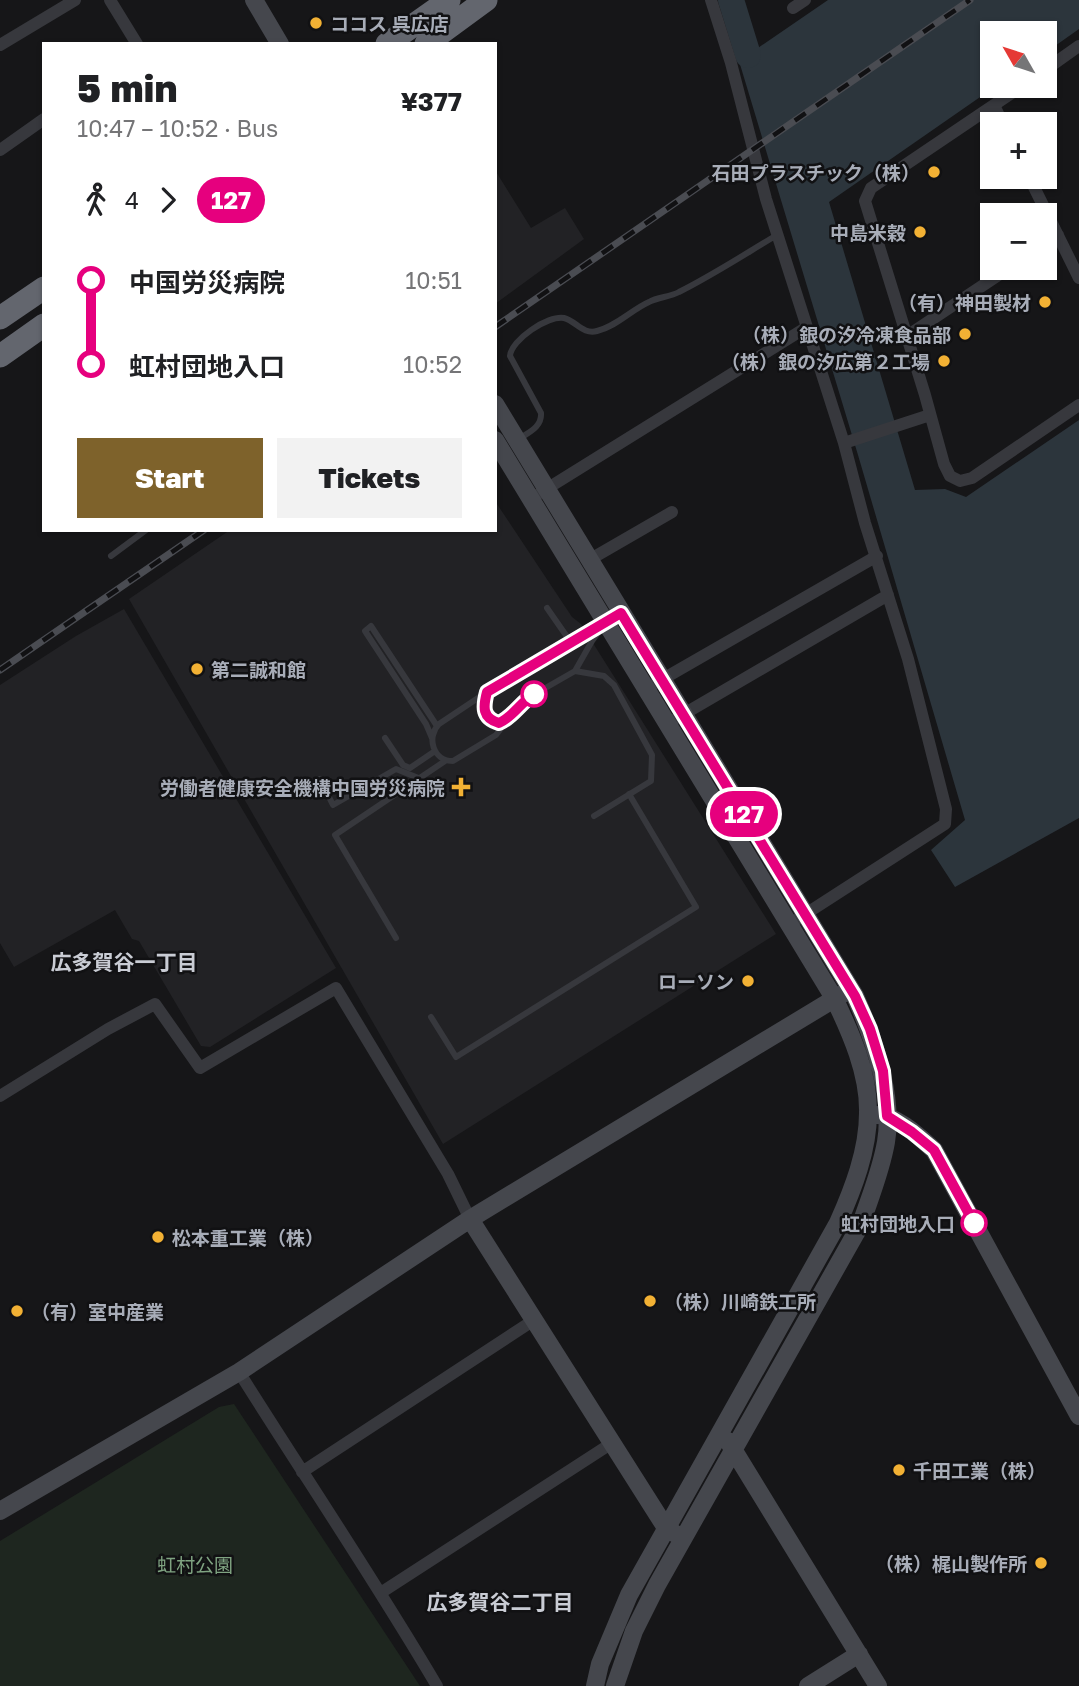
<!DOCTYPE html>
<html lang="en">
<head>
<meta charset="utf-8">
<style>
  :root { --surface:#fff; --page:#f2f2f2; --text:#202124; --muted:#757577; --accent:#7e622b }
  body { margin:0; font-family:"Golos Text","Noto Sans JP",sans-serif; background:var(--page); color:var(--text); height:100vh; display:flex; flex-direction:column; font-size:26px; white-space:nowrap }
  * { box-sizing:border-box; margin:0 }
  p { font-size:23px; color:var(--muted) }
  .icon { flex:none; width:38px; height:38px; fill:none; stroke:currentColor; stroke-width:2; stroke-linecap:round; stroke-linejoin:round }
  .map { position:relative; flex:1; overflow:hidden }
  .drawer { position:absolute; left:42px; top:42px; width:455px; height:490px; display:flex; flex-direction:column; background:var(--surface); border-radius:0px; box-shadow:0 2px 5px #0004 }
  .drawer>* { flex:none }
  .badge { padding:0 14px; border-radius:23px; font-size:24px; line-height:46px }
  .needle { width:46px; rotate:309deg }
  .controls { position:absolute; left:980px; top:21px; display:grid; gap:14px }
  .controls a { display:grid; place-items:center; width:77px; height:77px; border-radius:0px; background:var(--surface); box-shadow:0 2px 5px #0004; font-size:35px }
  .map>.badge { position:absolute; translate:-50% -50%; box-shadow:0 0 0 4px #fff }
  .legs { display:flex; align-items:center; gap:10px; height:77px; padding:0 35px; font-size:23px }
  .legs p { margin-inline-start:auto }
  .head { display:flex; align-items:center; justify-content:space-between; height:119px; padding:0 35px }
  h1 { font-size:38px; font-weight:800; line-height:52px }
  .action { display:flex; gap:14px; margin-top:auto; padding:14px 35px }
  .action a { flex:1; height:80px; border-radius:0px; background:var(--accent); color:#fff; font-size:28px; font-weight:800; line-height:80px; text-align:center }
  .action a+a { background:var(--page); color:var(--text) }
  ul { padding:0 35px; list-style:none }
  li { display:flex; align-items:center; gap:24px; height:84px; font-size:26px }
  li i { display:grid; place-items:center; width:10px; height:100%; margin:0 9px; background:currentColor }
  li i::after { content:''; width:18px; height:18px; margin:-9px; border:5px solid; border-radius:50%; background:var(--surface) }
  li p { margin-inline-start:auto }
  li:first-child i { background:linear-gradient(#0000 50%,currentColor 0) }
  li:last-child i { background:linear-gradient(currentColor 50%,#0000 0) }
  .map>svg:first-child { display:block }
  .built { fill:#222225 }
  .green { fill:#1e261f }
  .water { fill:#2c353c }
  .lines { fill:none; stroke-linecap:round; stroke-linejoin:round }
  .river { stroke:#2c353c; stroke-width:26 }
  .lane { stroke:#37383d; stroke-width:6 }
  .street { stroke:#37383d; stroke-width:12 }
  .secondary { stroke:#45474d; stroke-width:18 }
  .highway { stroke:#63666e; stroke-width:23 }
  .rail-casing { stroke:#4a4c52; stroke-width:7 }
  .rail { stroke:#111113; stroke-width:4.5; stroke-dasharray:13; stroke-linecap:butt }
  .line-1-casing { stroke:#fff; stroke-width:16 }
  .line-1 { stroke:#e6007e; stroke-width:10 }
  .poi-dot { fill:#f2b134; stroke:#111113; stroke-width:2.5 }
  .stop-1-dot { fill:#fff; stroke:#e6007e; stroke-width:3.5 }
  .labels { text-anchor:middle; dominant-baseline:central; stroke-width:5; stroke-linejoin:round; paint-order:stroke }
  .poi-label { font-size:19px; font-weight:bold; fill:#a8adb8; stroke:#111113; text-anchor:end }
  .stop-label { font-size:19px; font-weight:bold; fill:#a8adb8; stroke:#111113; text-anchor:end }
  .park-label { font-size:19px; fill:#7fa381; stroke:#111113 }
  .neighbourhood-label { font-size:21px; font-weight:bold; fill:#c9ccd4; stroke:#111113 }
</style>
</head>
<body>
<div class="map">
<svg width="1079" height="1686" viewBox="0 0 1079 1686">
  <rect width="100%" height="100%" fill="#161618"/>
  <path class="built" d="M 495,170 L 531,228 L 565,208 L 584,239 L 495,304 Z
    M 495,501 L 572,617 L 581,624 L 776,934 L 443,1144 L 129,599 L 230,530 L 495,530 Z
    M 124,609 L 336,968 L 210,1047 L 201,1046 L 139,941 L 132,939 L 115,910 L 14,967 L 0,943 L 0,685 L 76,636 Z"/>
  <path class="green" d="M 234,1404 L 420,1686 L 0,1686 L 0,1541 L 219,1407 Z"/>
  <path class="water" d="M 828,0 L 1079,0 L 1079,29 L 1045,53 L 1045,33 L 992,33 L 992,86 L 996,86 L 829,202 L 915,490 L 945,489 L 966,497 L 1079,420 L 1079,818 L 955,887 L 931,850 L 965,820 L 858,455 L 739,61 Z"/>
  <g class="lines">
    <path class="river" d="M 731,0 L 748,55"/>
    <path class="lane" d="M 519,439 C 529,432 542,427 541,413 L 510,356 C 511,340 548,315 564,318 C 576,321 583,335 597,331 C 617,326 631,310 649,302 C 658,297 670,297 679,292 C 713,275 745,254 777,235
      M 111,556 L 146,530
      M 547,608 L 570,641
      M 606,622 L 592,641 L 575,671 L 521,702 L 496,735 L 453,761 C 433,761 426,737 439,724 L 487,692 Z
      M 575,671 L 604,676 L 614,685 L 652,755 L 651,781 L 594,816
      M 487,692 C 483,707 482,718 499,723 L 506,721
      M 385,738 L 403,765 L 410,768 L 435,751
      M 432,738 L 426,724 L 365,631 L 371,626 L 437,726
      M 320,779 L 333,805 L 396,769 L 421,779
      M 396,938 L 335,835 L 445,761
      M 431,1017 L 456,1057 L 696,907 L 629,794"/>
    <path class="street" d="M 110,0 L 137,44
      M 711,0 L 731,63 L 766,199 L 844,443 L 865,523 L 908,659 L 946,809 L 945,824 L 790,924
      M 793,8 L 805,0
      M 0,45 L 75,0
      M 1045,70 L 1079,46
      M 1022,86 L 871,188 L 865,201 L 925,395 L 944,464 L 950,476 L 960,481 L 972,478 L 1079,405
      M 994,105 L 1003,124
      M 0,150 L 44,119
      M 1029,177 L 1079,278
      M 1045,244 L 1058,235
      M 907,336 L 1009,268
      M 844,443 L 930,415
      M 540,493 L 807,327
      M 589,560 L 672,512
      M 656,683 L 877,556
      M 677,718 L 888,595
      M 0,1096 L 108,1029 L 155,1004 L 200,1068 L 336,988 L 448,1174 L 470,1219
      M 239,1372 C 305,1477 374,1579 437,1686
      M 302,1472 L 534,1320
      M 382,1592 L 612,1443"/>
    <path class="secondary" d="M 254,0 L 280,44
      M 495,404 L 855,996 C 874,1039 894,1095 886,1142 C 881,1171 870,1197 861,1224 L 657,1585 L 634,1631 L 615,1686
      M 495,440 L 834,998 C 851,1033 869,1074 868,1113 C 868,1151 853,1189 838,1223 L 629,1595 L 600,1664 L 595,1686
      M 878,1115 C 899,1117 918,1136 934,1150 L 1079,1416
      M 470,1219 L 666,1528 L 674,1533
      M 728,1441 L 878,1686
      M 0,1511 L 239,1372 L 470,1219 L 844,993
      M 808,1686 L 859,1654"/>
    <path class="highway" d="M 387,44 L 449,0
      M 426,44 L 486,0
      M 0,318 L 44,288
      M 0,356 L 44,325"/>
    <defs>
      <path id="rail" d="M 495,327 L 970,0
        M 0,670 L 204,530"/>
    </defs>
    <use href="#rail" class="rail-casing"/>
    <use href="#rail" class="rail"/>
  </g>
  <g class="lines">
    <defs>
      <path id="line-1" d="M 534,694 C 520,703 513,717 499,723 C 482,718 483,707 487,692 L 621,613 L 855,996 L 870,1029 L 883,1071 L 887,1116 L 912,1132 L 934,1150 L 974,1223"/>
    </defs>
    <use href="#line-1" class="line-1-casing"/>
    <use href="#line-1" class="line-1"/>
  </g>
  <g class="poi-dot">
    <circle cx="316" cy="23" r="7"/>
    <circle cx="934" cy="172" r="7"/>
    <circle cx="920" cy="232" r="7"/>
    <circle cx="1045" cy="302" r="7"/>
    <circle cx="965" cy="334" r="7"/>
    <circle cx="944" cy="361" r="7"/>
    <circle cx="197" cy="669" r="7"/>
    <path d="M457.5 776.5h7v7h7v7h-7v7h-7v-7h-7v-7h7z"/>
    <circle cx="748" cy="981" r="7"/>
    <circle cx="158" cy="1237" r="7"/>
    <circle cx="650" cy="1301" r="7"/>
    <circle cx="17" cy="1311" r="7"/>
    <circle cx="899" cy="1470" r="7"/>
    <circle cx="1041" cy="1563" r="7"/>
  </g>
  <g class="stop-1-dot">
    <circle cx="534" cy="694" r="12"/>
    <circle cx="974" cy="1223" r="12"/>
  </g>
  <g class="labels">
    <g class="poi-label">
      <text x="330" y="23" text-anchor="start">ココス 呉広店</text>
      <text x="920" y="172">石田プラスチック（株）</text>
      <text x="906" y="232">中島米穀</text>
      <text x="1031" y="302">（有）神田製材</text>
      <text x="951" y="334">（株）銀の汐冷凍食品部</text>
      <text x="930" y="361">（株）銀の汐広第２工場</text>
      <text x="211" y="669" text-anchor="start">第二誠和館</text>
      <text x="445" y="787">労働者健康安全機構中国労災病院</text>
      <text x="734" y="981">ローソン</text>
      <text x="172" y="1237" text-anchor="start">松本重工業（株）</text>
      <text x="664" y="1301" text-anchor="start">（株）川崎鉄工所</text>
      <text x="31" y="1311" text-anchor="start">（有）室中産業</text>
      <text x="913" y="1470" text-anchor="start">千田工業（株）</text>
      <text x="1027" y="1563">（株）梶山製作所</text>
    </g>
    <g class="stop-label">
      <text x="955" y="1223">虹村団地入口</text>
    </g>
    <g class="park-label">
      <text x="195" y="1564">虹村公園</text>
    </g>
    <g class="neighbourhood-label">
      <text x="124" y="962">広多賀谷一丁目</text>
      <text x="500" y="1602">広多賀谷二丁目</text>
    </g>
  </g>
</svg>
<div class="controls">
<a><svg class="needle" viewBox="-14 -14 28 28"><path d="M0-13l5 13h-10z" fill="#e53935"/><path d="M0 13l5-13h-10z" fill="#757577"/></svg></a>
<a>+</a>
<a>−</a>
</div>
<b class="badge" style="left:744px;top:814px;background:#e6007e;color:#fff">127</b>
<section class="drawer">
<div class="head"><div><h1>5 min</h1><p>10:47 – 10:52 · Bus</p></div><b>¥377</b></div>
<div class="legs"><svg class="icon" aria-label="walk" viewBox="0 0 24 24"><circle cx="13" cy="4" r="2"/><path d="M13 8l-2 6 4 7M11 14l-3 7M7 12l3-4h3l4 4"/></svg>4<svg class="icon" aria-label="forward" viewBox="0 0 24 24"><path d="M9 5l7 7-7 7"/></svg><b class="badge" style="background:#e6007e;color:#fff">127</b></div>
<ul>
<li><i style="color:#e6007e"></i><b>中国労災病院</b><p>10:51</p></li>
<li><i style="color:#e6007e"></i><b>虹村団地入口</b><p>10:52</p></li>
</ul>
<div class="action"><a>Start</a><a>Tickets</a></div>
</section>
</div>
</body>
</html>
